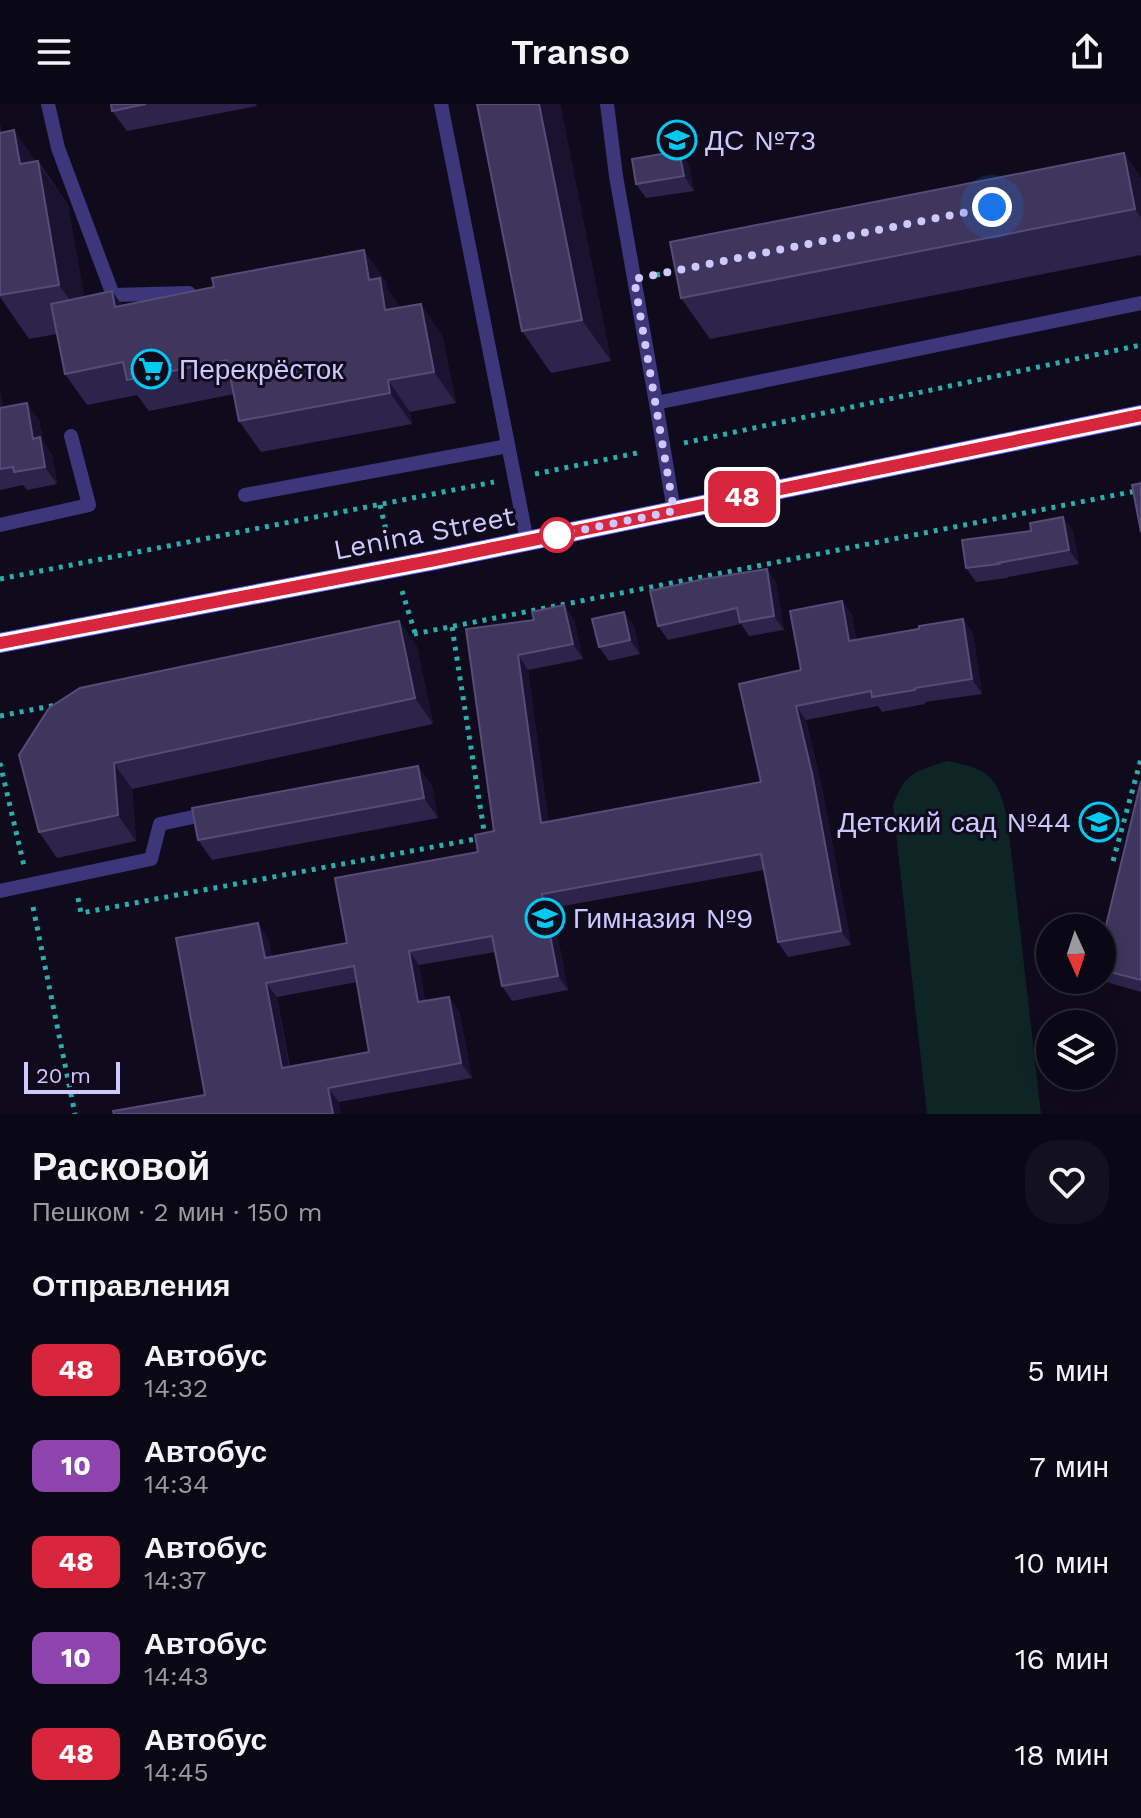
<!DOCTYPE html>
<html lang="ru">
<head>
<meta charset="utf-8">
<style>
  :root { --surface:#0b0815; --page:#14111e; --text:#f1f3f6; --muted:#9a9aa0; --line:#2b2934 }
  body { margin:0; font-family:"Work Sans",sans-serif; background:var(--page); color:var(--text); height:100vh; display:flex; flex-direction:column; font-size:30px; white-space:nowrap }
  * { box-sizing:border-box; margin:0 }
  p { font-size:26px; color:var(--muted) }
  .icon { flex:none; width:44px; height:44px; fill:none; stroke:currentColor; stroke-width:2; stroke-linecap:round; stroke-linejoin:round }
  .map { position:relative; height:1010px; overflow:hidden }
  .side { display:flex; flex-direction:column; background:var(--surface); flex:1 }
  .side>* { flex:none }
  .badge { padding:0 16px; border-radius:12px; font-size:28px; line-height:52px }
  .needle { width:52px; rotate:177deg }
  .tools { position:absolute; left:1036px; top:810px; display:grid; gap:16px }
  .tools a { display:grid; place-items:center; width:80px; height:80px; border-radius:50%; background:var(--surface); box-shadow:0 4px 20px #0003,0 0 0 2px var(--line); font-size:40px }
  .scale { position:absolute; left:24px; bottom:20px; width:96px; box-sizing:border-box; padding-left:8px; border:4px solid #d0c7ff; border-top:0; font-size:22px; line-height:28px; white-space:nowrap; color:#d0c7ff; -webkit-text-stroke:6px #0f0b1c; paint-order:stroke }
  .you { position:absolute; width:40px; height:40px; margin:-20px; border:6px solid #fff; border-radius:50%; background:#1a73e8; box-shadow:0 0 0 12px #1a73e833 }
  .map>.badge { position:absolute; translate:-50% -50%; box-shadow:0 0 0 4px #fff }
  h2 { padding:0 32px; font-size:30px; line-height:72px }
  .round { display:grid; place-items:center; flex:none; width:84px; height:84px; border-radius:32px; background:var(--page) }
  .headline { display:flex; align-items:center; justify-content:space-between; height:136px; padding:0 32px }
  h1 { font-size:38px; font-weight:600; line-height:60px }
  ul { padding:0; list-style:none }
  li { display:flex; align-items:center; gap:24px; height:96px; padding:0 32px }
  li div { flex:1 }
  li b { display:block; font-size:30px }
  li em { font-style:normal }
  li .badge { min-width:88px; font-weight:700; text-align:center }
  header { display:flex; justify-content:space-between; align-items:center; height:104px; padding:0 32px; background:var(--surface); font-size:36px; font-weight:600 }
  .map>svg:first-child { display:block }
  .green { fill:#0e2526 }
  .lines { fill:none; stroke-linecap:round; stroke-linejoin:round }
  .path { stroke:#2dacac; stroke-width:5; stroke-dasharray:4 6; stroke-linecap:butt }
  .service { stroke:#3d367b; stroke-width:14 }
  .secondary { stroke:#6c5ffe; stroke-width:20 }
  .wall { fill:#2d244b; fill-rule:evenodd }
  .shaded-wall { fill:#1a1330 }
  .building { fill:#3f365e; stroke:#564c77; stroke-width:2; fill-rule:evenodd }
  .line-casing { stroke:#fff; stroke-width:18 }
  .line { stroke:#d7263d; stroke-width:12 }
  .walk { stroke:#d0c7ff; stroke-width:8; stroke-dasharray:0 14.4 }
  .stop-dot { fill:#fff; stroke:#d7263d; stroke-width:4 }
  .labels { text-anchor:middle; dominant-baseline:central; stroke-width:6; stroke-linejoin:round; paint-order:stroke }
  .poi-label { font-size:28px; fill:#d0c7ff; stroke:#0f0b1c; text-anchor:start }
  .street-label { font-size:28px; fill:#d0c7ff; stroke:#0f0b1c }
</style>
</head>
<body>
<header><svg class="icon" aria-label="menu" viewBox="0 0 24 24"><path d="M4 6h16M4 12h16M4 18h16"/></svg>Transo<svg class="icon" aria-label="share" viewBox="0 0 24 24"><path d="M12 15V3M7 8l5-5 5 5M5 13v7h14v-7"/></svg></header>
<div class="map">
<svg width="1141" height="1010" viewBox="0 0 1141 1010">
  <rect width="100%" height="100%" fill="#0f0b1c"/>
  <path class="green" d="M 947,657 C 989,665 996,671 1007,712 L 1041,1010 L 927,1010 L 893,701 C 906,668 914,668 947,657 Z"/>
  <g class="lines">
    <path class="path" d="M 656,171 L 681,166
      M 684,339 L 1141,241
      M 535,370 L 642,348
      M 380,401 L 389,439
      M 0,475 L 494,378
      M 402,487 L 415,529
      M 452,523 L 485,733
      M 404,532 L 1141,386
      M 0,612 L 61,600
      M 0,659 L 24,762
      M 1113,757 L 1141,655
      M 78,794 L 81,809 L 481,734
      M 33,803 L 75,1010"/>
    <path class="service" d="M 48,0 L 58,44 L 113,191 L 189,189
      M 441,0 L 527,437
      M 607,0 L 616,72 L 656,299
      M 245,391 L 508,342
      M 674,407 L 656,299 L 1141,199
      M 0,421 L 89,401 L 71,332
      M 0,787 L 151,755 L 160,720 L 212,709"/>
    <path class="secondary" d="M 0,539 L 435,456 L 1141,311"/>
  </g>
  <path class="wall" d="M 111,0 L 256,0 L 257,2 L 127,27 L 112,7 Z
    M 477,0 L 560,0 L 611,257 L 551,269 L 522,227 Z
    M 0,20 L 1,28 L 36,58 L 38,57 L 68,101 L 84,193 L 112,187 L 122,201 L 386,177 L 387,185 L 400,203 L 442,231 L 456,299 L 410,308 L 412,320 L 261,348 L 239,317 L 234,290 L 149,307 L 137,291 L 87,301 L 65,270 L 57,230 L 29,235 L 0,193 Z
    M 679,47 L 689,61 L 694,87 L 646,94 L 636,80 Z
    M 1124,49 L 1141,74 L 1141,151 L 710,235 L 681,194 Z
    M 0,288 L 3,303 L 39,316 L 43,337 L 52,351 L 57,380 L 27,386 L 23,381 L 0,386 Z
    M 1063,413 L 1073,427 L 1079,460 L 1008,473 L 1008,474 L 976,478 L 966,464 L 1031,427 Z
    M 767,465 L 776,479 L 784,526 L 749,532 L 741,520 L 668,536 L 658,522 Z
    M 842,497 L 852,511 L 856,536 L 963,515 L 973,530 L 982,590 L 925,598 L 925,600 L 882,608 L 878,602 L 806,616 L 822,684 L 851,841 L 788,853 L 778,838 L 764,766 L 552,804 L 568,886 L 512,897 L 502,882 L 495,848 L 419,861 L 425,897 L 449,893 L 459,907 L 472,974 L 339,998 L 205,991 L 268,834 L 272,853 L 347,839 L 478,748 L 494,727 L 466,525 L 534,516 L 564,501 L 574,516 L 583,555 L 528,566 L 548,718 L 761,678 L 801,566 ZM 357,878 L 369,948 L 290,963 L 277,893 Z
    M 624,508 L 634,522 L 640,550 L 609,557 L 599,543 Z
    M 399,517 L 417,543 L 433,620 L 132,685 L 136,737 L 57,754 L 39,728 L 19,651 Z
    M 418,662 L 432,682 L 438,714 L 212,756 L 198,736 Z
    M 1141,677 L 1141,888 L 1106,878 L 1102,873 L 1102,838 Z"/>
  <path class="shaded-wall" d="M 539,0 L 560,0 L 611,257 L 582,216 Z
    M 14,26 L 68,101 L 90,224 L 59,181 L 20,60 Z
    M 679,47 L 689,61 L 694,87 L 684,72 Z
    M 1124,49 L 1141,74 L 1141,114 L 1135,105 Z
    M 364,146 L 386,177 L 387,185 L 402,206 L 385,206 L 369,176 Z
    M 112,187 L 134,219 L 115,203 Z
    M 421,200 L 442,231 L 456,299 L 434,268 Z
    M 388,276 L 410,308 L 412,320 L 390,289 Z
    M 0,288 L 1,289 L 6,323 L 0,314 Z
    M 27,299 L 39,316 L 43,337 L 52,351 L 57,380 L 45,363 L 33,335 Z
    M 1063,413 L 1073,427 L 1079,460 L 1069,446 Z
    M 767,465 L 776,479 L 784,526 L 774,512 Z
    M 842,497 L 852,511 L 859,551 L 849,537 Z
    M 564,501 L 574,516 L 583,555 L 573,540 Z
    M 624,508 L 634,522 L 640,550 L 630,536 Z
    M 963,515 L 973,530 L 982,590 L 972,575 Z
    M 399,517 L 417,543 L 433,620 L 415,594 Z
    M 518,551 L 528,566 L 551,733 L 541,719 Z
    M 796,602 L 806,616 L 822,684 L 851,841 L 841,827 Z
    M 114,659 L 132,685 L 136,737 L 118,711 Z
    M 418,662 L 432,682 L 438,714 L 424,694 Z
    M 542,790 L 552,804 L 568,886 L 558,872 Z
    M 258,819 L 268,834 L 275,868 L 265,854 Z
    M 409,847 L 419,861 L 428,913 L 418,898 Z
    M 266,879 L 277,893 L 292,979 L 282,964 Z
    M 449,893 L 459,907 L 472,974 L 461,959 Z
    M 328,984 L 339,998 L 341,1010 L 333,1010 Z"/>
  <path class="building" d="M 111,0 L 146,0 L 112,7 Z
    M 477,0 L 539,0 L 582,216 L 522,227 Z
    M 14,26 L 20,60 L 38,57 L 59,181 L 0,191 L 0,29 Z
    M 679,47 L 684,72 L 636,80 L 632,55 Z
    M 1124,49 L 1135,105 L 681,194 L 670,138 Z
    M 364,146 L 369,176 L 380,174 L 385,206 L 421,200 L 434,268 L 388,276 L 390,289 L 239,317 L 227,256 L 127,276 L 123,258 L 65,270 L 51,200 L 112,187 L 115,203 L 214,183 L 212,174 Z
    M 27,299 L 33,335 L 40,333 L 45,363 L 14,368 L 13,363 L 0,365 L 0,304 Z
    M 1141,379 L 1141,428 L 1132,381 Z
    M 1063,413 L 1069,446 L 998,459 L 999,460 L 966,464 L 962,436 L 1031,427 L 1030,419 Z
    M 767,465 L 774,512 L 740,518 L 737,504 L 658,522 L 650,487 L 704,475 Z
    M 842,497 L 849,537 L 919,525 L 919,522 L 963,515 L 972,575 L 915,584 L 915,586 L 872,593 L 871,587 L 796,602 L 812,669 L 841,827 L 778,838 L 761,750 L 542,790 L 558,872 L 502,882 L 492,832 L 409,847 L 418,898 L 449,893 L 461,959 L 328,984 L 333,1010 L 114,1010 L 113,1007 L 205,991 L 176,834 L 258,819 L 265,854 L 347,839 L 335,774 L 478,748 L 475,731 L 494,727 L 466,525 L 534,516 L 532,508 L 564,501 L 573,540 L 518,551 L 541,719 L 761,678 L 739,580 L 801,566 L 790,507 ZM 354,862 L 369,948 L 282,964 L 266,879 Z
    M 624,508 L 630,536 L 599,543 L 592,515 Z
    M 399,517 L 415,594 L 114,659 L 118,711 L 39,728 L 19,651 L 49,604 L 80,584 Z
    M 418,662 L 424,694 L 198,736 L 192,704 Z
    M 1141,677 L 1141,876 L 1102,866 L 1102,838 Z"/>
  <g class="lines">
    <defs>
      <path id="line" d="M 0,539 L 435,456 L 1141,311"/>
    </defs>
    <use href="#line" class="line-casing"/>
    <use href="#line" class="line"/>
    <path class="walk" d="M 557,431 L 674,407 L 634,175 L 992,103"/>
  </g>
  <defs>
    <symbol id="school-ring" viewBox="-11 -11 22 22"><circle r="9.5" fill="#0f0b1c" stroke="#02c9ef" stroke-width="1.5"/><path d="M0-5L7-2L0 1L-7-2ZM-4 1L0 2.5L4 1V4Q0 6-4 4Z" fill="#02c9ef"/></symbol>
    <symbol id="supermarket-ring" viewBox="-11 -11 22 22"><circle r="9.5" fill="#0f0b1c" stroke="#02c9ef" stroke-width="1.5"/><path d="M-6-5.5h2.5l.6 2H6L4.5 2H-2.5L-4.4-4H-6ZM-1.5 3.2a1.3 1.3 0 1 0 .1 0ZM3 3.2a1.3 1.3 0 1 0 .1 0Z" fill="#02c9ef"/></symbol>
  </defs>
  <g fill-rule="evenodd">
    <use href="#school-ring" x="655" y="14" width="44" height="44"/>
    <use href="#supermarket-ring" x="129" y="243" width="44" height="44"/>
    <use href="#school-ring" x="1077" y="696" width="44" height="44"/>
    <use href="#school-ring" x="523" y="792" width="44" height="44"/>
  </g>
  <circle class="stop-dot" cx="557" cy="431" r="16"/>
  <g class="labels">
    <g class="poi-label">
      <text x="705" y="36">ДС №73</text>
      <text x="179" y="265">Перекрёсток</text>
      <text x="1071" y="718" text-anchor="end">Детский сад №44</text>
      <text x="573" y="814">Гимназия №9</text>
    </g>
    <g class="street-label">
      <text transform="translate(424 429) rotate(-11)">Lenina Street</text>
    </g>
  </g>
</svg>
<div class="tools">
<a><svg class="needle" viewBox="-14 -14 28 28"><path d="M0-13l5 13h-10z" fill="#e53935"/><path d="M0 13l5-13h-10z" fill="#9a9aa0"/></svg></a>
<a><svg class="icon" aria-label="layers" viewBox="0 0 24 24"><path d="M12 4l9 5-9 5-9-5zM3 14l9 5 9-5"/></svg></a>
</div>
<div class="scale">20 m</div>
<div class="you" style="left:992px;top:103px"></div>
<b class="badge" style="left:742px;top:393px;background:#d7263d;color:#fff">48</b>
</div>
<section class="side">
<div class="headline"><div><h1>Расковой</h1><p>Пешком · 2 мин · 150 m</p></div><a class="round"><svg class="icon" aria-label="heart" viewBox="0 0 24 24"><path d="M12 20l-8-8c-3-5 5-10 8-4 3-6 11-1 8 4z"/></svg></a></div>
<h2>Отправления</h2>
<ul>
<li><span class="badge" style="background:#d7263d;color:#fff">48</span><div><b>Автобус</b><p>14:32</p></div><em>5 мин</em></li>
<li><span class="badge" style="background:#8e44ad;color:#fff">10</span><div><b>Автобус</b><p>14:34</p></div><em>7 мин</em></li>
<li><span class="badge" style="background:#d7263d;color:#fff">48</span><div><b>Автобус</b><p>14:37</p></div><em>10 мин</em></li>
<li><span class="badge" style="background:#8e44ad;color:#fff">10</span><div><b>Автобус</b><p>14:43</p></div><em>16 мин</em></li>
<li><span class="badge" style="background:#d7263d;color:#fff">48</span><div><b>Автобус</b><p>14:45</p></div><em>18 мин</em></li>
</ul>
</section>
</body>
</html>
